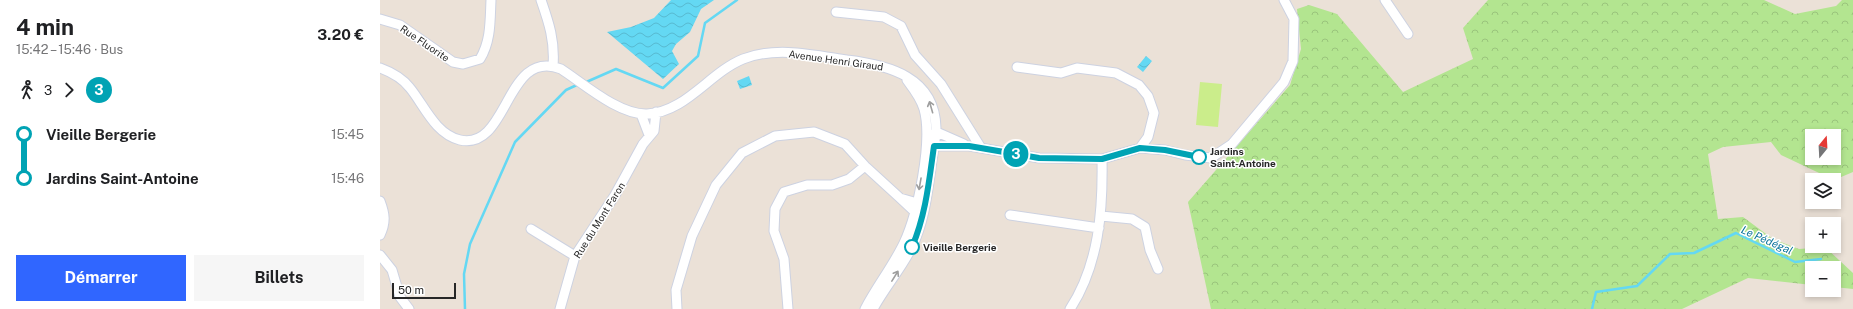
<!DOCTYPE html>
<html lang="fr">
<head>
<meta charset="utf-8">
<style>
  :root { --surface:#fff; --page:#f6f6f6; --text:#202124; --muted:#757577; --accent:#3066ff }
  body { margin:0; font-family:"Public Sans",sans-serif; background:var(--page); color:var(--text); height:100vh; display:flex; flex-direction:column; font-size:15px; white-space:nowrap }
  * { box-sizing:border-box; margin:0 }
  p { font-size:13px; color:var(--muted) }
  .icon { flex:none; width:22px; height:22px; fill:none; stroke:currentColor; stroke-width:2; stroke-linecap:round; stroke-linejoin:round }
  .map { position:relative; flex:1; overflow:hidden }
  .drawer { display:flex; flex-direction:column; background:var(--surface); width:380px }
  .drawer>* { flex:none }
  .badge { padding:0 8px; border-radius:13px; font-size:14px; line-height:26px }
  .needle { width:26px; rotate:18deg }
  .controls { position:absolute; left:1425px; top:129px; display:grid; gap:8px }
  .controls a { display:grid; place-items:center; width:36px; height:36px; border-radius:0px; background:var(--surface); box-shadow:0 2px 6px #0003; font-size:20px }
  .scale { position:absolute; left:12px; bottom:10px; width:64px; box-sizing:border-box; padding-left:4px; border:2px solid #272727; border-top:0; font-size:11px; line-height:14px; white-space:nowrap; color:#272727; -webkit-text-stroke:3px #fff; paint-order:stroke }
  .map>.badge { position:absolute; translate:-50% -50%; box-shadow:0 0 0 2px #fff }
  .legs { display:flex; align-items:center; gap:6px; height:44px; padding:0 16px; font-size:13px }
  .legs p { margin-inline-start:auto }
  .headline { display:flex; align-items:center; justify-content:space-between; height:68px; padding:0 16px }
  h1 { font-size:22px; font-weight:700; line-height:30px }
  .button { display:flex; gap:8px; margin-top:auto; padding:8px 16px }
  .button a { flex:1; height:46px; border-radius:0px; background:var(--accent); color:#fff; font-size:16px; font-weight:700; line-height:46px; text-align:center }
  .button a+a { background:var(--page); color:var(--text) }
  ul { padding:0 16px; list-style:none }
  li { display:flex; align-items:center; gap:14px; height:44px; font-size:15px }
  li i { display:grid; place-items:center; width:6px; height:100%; margin:0 5px; background:currentColor }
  li i::after { content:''; width:10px; height:10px; margin:-5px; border:3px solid; border-radius:50%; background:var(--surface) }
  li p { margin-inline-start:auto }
  li:first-child i { background:linear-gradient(#0000 50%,currentColor 0) }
  li:last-child i { background:linear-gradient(currentColor 50%,#0000 0) }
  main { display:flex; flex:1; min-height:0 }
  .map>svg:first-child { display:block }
  .forest { fill:url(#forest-crowns); fill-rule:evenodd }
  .pitch { fill:#cbed8b }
  .water { fill:url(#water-waves) }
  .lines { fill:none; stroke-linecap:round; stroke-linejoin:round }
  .stream { stroke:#64d8f3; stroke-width:2.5 }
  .minor-casing { stroke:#cdd2e1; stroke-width:11 }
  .minor { stroke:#fff; stroke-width:9 }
  .oneway { stroke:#9e9e9e }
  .line-1-casing { stroke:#fff; stroke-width:9 }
  .line-1 { stroke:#00a3b4; stroke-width:6 }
  .stop-1-dot { fill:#fff; stroke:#00a3b4; stroke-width:2 }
  .labels { text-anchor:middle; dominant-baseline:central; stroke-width:3; stroke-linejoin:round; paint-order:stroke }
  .street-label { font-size:10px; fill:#272727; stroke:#fff }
  .stop-label { font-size:10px; font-weight:bold; fill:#272727; stroke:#fff; text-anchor:start }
  .water-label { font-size:11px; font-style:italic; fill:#07739a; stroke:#fff }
</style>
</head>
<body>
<main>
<section class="drawer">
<div class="headline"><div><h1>4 min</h1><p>15:42 – 15:46 · Bus</p></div><b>3.20 €</b></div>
<div class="legs"><svg class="icon" aria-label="walk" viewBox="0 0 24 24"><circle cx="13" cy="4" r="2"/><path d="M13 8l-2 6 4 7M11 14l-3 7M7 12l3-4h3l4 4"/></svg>3<svg class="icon" aria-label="forward" viewBox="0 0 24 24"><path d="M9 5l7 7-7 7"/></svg><b class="badge" style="background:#00a3b4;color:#fff">3</b></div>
<ul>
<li><i style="color:#00a3b4"></i><b>Vieille Bergerie</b><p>15:45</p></li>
<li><i style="color:#00a3b4"></i><b>Jardins Saint-Antoine</b><p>15:46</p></li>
</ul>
<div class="button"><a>Démarrer</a><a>Billets</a></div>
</section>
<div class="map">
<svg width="1473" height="309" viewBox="0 0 1473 309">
  <defs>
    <pattern id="forest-crowns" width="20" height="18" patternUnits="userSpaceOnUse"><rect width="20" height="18" fill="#b3e590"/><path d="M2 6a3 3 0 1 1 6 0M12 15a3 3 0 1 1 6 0" fill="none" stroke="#9ac47c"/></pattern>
    <pattern id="water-waves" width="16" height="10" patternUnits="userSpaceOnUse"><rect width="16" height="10" fill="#64d8f3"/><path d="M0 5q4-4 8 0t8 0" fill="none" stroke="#57b9d0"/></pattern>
  </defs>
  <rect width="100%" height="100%" fill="#ebe1d7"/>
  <path class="forest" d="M 1108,0 L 1384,0 L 1415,14 L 1456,6 L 1462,0 L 1473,0 L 1473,172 L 1454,180 L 1401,155 L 1391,142 L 1343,147 L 1328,154 L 1338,219 L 1363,217 L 1393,239 L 1419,249 L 1445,247 L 1473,273 L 1473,289 L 1454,287 L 1454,268 L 1432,268 L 1432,285 L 1368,278 L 1302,309 L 831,309 L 808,202 L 910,85 L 921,49 L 917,9 L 929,5 L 957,14 L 1023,92 L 1093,59 L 1083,28 ZM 1432,136 L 1454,136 L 1454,158 L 1432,158 Z"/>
  <path class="pitch" d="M 820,82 L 842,84 L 838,127 L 816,125 Z"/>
  <path class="water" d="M 291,0 L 334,0 L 321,9 L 310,32 L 296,44 L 292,51 L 299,64 L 283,79 L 227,32 L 251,27 L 274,18 Z
    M 766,56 L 772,61 L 763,72 L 757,67 Z
    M 369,76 L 372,85 L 360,89 L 357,81 Z"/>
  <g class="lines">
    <path class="stream" d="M 204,83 L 236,69 L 283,88 L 318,56 L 325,23 L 357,0
      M 85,309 L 84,274 L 90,244 L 135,142 L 186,90 L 199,84
      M 1212,309 L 1216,292 L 1257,286 L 1290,254 L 1314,253 L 1356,233 L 1415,262 L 1441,259"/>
    <defs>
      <path id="minor" d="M 161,0 C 169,23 175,41 173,66
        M 1005,0 L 1028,34
        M 456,12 L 504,17 L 521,26 L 535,55 L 561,84 L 601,148
        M 0,19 L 20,25 L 73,62 L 83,64 L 100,59 C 111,41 110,21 111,0
        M 637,67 L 681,73 L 697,68 L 736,73 L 759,85 L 768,96 L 774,113 L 768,137 L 760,148
        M 0,68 C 11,72 23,79 30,88 C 44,105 55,134 80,140 C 129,151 125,47 181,69 C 204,84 239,115 267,114 C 306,112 329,73 363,59 C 396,46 434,55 467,60 C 509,65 555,77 556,128 C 556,142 552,156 551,169 C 547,196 544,222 532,247 C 521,269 505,287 493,309
        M 261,114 L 269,135
        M 551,136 L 555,132 L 559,133 L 584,144
        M 554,146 L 589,146 L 659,158 L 722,159 L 760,148 L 785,150 L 805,155 L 831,158 L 852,144 L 904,82 L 913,61 L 914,19 L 904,0
        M 0,201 C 5,214 6,222 0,235
        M 538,210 L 535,212 L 520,198 L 537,203 L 539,208
        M 630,215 L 719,228
        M 721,216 L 752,219 L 765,227 L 770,250 L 778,269
        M 151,229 L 195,256
        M 0,255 L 12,270 L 20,297 L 29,309
        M 180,309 L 195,256 L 235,195 L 263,144 L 274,131 L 276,112
        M 297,309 L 296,290 L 312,236 L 336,185 L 362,153 L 395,136 L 434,132 L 465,144 L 485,166 L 520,198
        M 408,309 L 404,259 L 394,231 L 395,209 L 404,192 L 427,185 L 452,185 L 469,179 L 485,166
        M 485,309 C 497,286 513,266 524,243 C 538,213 553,141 544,109 C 541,98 533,88 527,80
        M 690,309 C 719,265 723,210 722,159"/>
    </defs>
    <use href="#minor" class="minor-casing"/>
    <use href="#minor" class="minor"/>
  </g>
  <defs><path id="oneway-shaft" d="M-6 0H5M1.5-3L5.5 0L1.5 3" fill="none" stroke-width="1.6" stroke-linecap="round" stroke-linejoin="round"/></defs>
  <g class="oneway">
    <use href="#oneway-shaft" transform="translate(551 107) rotate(-106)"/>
    <use href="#oneway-shaft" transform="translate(540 184) rotate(100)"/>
    <use href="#oneway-shaft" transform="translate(515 276) rotate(-58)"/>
  </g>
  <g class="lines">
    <defs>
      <path id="line-1" d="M 532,247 C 546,214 549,181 554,146 L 589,146 L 659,158 L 722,159 L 760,148 L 785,150 L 819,157"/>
    </defs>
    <use href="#line-1" class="line-1-casing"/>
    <use href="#line-1" class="line-1"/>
  </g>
  <g class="stop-1-dot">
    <circle cx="819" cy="157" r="7"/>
    <circle cx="532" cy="247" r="7"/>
  </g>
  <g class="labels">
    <g class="street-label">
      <text transform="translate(45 43) rotate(34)">Rue Fluorite</text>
      <text transform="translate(456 60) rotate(8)">Avenue Henri Giraud</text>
      <text transform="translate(219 220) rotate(-58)">Rue du Mont Faron</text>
    </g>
    <g class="stop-label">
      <text x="830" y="151">Jardins<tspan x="830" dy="12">Saint-Antoine</tspan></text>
      <text x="543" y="247">Vieille Bergerie</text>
    </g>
    <g class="water-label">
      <text transform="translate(1387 240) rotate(24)">Le Pédégal</text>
    </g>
  </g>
</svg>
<div class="controls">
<a><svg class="needle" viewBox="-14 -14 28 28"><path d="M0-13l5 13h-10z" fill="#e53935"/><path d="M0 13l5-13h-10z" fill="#757577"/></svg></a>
<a><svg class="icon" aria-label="layers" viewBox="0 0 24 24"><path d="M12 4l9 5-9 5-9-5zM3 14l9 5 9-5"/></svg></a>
<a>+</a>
<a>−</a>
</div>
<div class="scale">50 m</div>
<b class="badge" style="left:636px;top:154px;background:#00a3b4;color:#fff">3</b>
</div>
</main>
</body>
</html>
